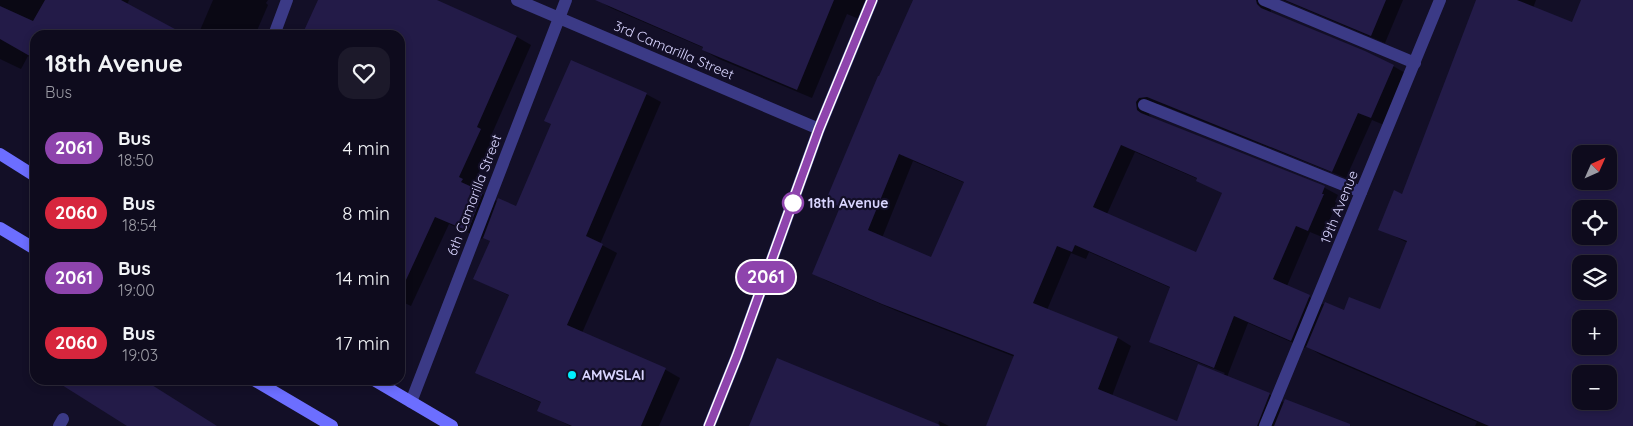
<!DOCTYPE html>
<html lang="en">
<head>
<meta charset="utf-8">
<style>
  :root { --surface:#0e0b1d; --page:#1c192a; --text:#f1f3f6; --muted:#9b9ba4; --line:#2e2b3b }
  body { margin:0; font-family:Quicksand,sans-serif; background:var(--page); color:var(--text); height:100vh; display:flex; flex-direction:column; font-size:19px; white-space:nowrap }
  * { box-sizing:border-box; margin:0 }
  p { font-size:16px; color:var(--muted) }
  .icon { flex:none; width:28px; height:28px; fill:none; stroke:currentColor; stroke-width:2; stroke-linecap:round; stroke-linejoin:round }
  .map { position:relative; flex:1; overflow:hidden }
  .panel { position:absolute; left:30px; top:30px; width:375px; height:355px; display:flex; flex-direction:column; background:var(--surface); border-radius:15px; box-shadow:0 2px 8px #0003,0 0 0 1px var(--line) }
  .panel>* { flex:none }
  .badge { padding:0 10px; border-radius:16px; font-size:18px; line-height:32px }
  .needle { width:32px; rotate:45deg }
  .fabs { position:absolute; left:1572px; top:145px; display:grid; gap:10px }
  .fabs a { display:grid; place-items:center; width:45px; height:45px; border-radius:10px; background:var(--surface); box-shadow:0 2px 8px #0003,0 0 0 1px var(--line); font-size:25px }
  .map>.badge { position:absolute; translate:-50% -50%; box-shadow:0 0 0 2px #fff }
  .round { display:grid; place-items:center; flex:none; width:52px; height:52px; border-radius:15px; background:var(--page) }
  .summary { display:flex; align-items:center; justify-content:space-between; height:85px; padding:0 15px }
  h1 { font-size:24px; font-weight:800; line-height:38px }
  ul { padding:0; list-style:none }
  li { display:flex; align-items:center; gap:15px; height:65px; padding:0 15px }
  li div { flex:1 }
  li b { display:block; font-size:19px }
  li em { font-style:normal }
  li .badge { min-width:55px; font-weight:700; text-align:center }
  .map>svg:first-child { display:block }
  .shadow { fill:#0007; fill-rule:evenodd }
  .building { fill:#231b48; fill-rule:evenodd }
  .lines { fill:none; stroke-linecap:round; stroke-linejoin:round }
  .service { stroke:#3b3a86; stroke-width:12 }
  .minor { stroke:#3b3a86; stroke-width:12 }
  .tertiary { stroke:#3b3a86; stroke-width:12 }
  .secondary { stroke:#6c6eff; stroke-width:12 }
  .line-casing { stroke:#fff; stroke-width:11 }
  .line { stroke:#8e44ad; stroke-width:8 }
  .stop-dot { fill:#fff; stroke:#8e44ad; stroke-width:2.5 }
  .poi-dot { fill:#01efff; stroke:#130f27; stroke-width:2 }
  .labels { text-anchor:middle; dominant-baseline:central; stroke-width:4.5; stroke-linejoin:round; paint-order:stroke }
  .street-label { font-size:14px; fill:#d9d5ff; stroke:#130f27 }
  .stop-label { font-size:14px; font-weight:bold; fill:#d9d5ff; stroke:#130f27; text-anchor:start }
  .poi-label { font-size:14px; font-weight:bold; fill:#d9d5ff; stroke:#130f27; text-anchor:start }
</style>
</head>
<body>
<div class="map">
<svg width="1633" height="426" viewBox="0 0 1633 426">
  <rect width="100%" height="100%" fill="#130f27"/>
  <path class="shadow" d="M 0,0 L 129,0 L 127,5 L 183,35 L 35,35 L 35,60 L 28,56 L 21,69 L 0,59 Z
    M 213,0 L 268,0 L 266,3 L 268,5 L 256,33 L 259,35 L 198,35 Z
    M 321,0 L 433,0 L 517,37 L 531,45 L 491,136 L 494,138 L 473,186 L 476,188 L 475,190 L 498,202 L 516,208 L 646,94 L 661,102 L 600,244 L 617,253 L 582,333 L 666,370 L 680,378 L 659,426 L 570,426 L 539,410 L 542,403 L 492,381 L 477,372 L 510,296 L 475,279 L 491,241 L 483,237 L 482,239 L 449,224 L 411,306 L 400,301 L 400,35 L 306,35 Z
    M 598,0 L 867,0 L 859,19 L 847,14 L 812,98 L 719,59 L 703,50 L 704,48 L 611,8 Z
    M 914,0 L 1278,0 L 1270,5 L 1271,13 L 1393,66 L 1407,74 L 1384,125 L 1372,120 L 1346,178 L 1162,105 L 1157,104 L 1152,106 L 1149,115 L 1152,118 L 1325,188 L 1338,195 L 1335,202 L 1337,203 L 1322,237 L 1310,232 L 1287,286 L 1325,305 L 1344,312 L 1381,310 L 1408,243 L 1380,229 L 1403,196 L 1478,0 L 1536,0 L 1533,8 L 1573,24 L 1582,0 L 1633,0 L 1633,426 L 1475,426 L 1477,422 L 1321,355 L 1306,346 L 1305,348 L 1248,323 L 1227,377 L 1269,394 L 1285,403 L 1286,400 L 1351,426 L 987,426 L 1015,357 L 897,311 L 827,281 L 813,273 L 841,208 L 827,200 ZM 1135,152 L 1198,179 L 1223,193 L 1197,254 L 1107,214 ZM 1581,154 L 1609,154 L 1609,181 L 1581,181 ZM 913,161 L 965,183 L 932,259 L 882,238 ZM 1581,209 L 1609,209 L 1609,236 L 1581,236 ZM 1089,252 L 1171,288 L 1150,341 L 1164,349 L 1225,373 L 1178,422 L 1112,396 L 1131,346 L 1118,338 L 1047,310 L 1071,253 L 1086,259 ZM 1581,264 L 1609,264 L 1609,291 L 1581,291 ZM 1581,319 L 1609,319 L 1609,346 L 1581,346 ZM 1581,374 L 1609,374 L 1609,401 L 1581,401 Z
    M 1283,0 L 1403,0 L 1385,43 Z
    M 939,421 L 949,426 L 750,426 L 938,426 Z"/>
  <path class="building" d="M 45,0 L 121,0 L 186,35 L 35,35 L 35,59 L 0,39 L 0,6 L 33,21 Z
    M 318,0 L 437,0 L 517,36 L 477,127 L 481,129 L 459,177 L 463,179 L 461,182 L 483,192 L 468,231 L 435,217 L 400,293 L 400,35 L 302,35 Z
    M 595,0 L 834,0 L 797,90 L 702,50 L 703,47 Z
    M 913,0 L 1256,0 L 1257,4 L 1261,8 L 1365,51 L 1394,65 L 1371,118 L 1358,113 L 1332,172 L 1147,97 L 1139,98 L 1136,102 L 1137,110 L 1141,113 L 1325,186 L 1322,194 L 1324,194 L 1308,231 L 1296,226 L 1273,279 L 1310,295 L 1291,341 L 1234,316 L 1214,368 L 1149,342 L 1170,287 L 1075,245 L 1072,252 L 1057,246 L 1033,303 L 1118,337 L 1098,389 L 1177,421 L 1198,364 L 1270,393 L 1257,426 L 986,426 L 1014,355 L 882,304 L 812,274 L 840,207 L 826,200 L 878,76 L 879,76 ZM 1121,145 L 1197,178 L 1196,181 L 1222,193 L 1196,252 L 1093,207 ZM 899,154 L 964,182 L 931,257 L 868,230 Z
    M 1285,0 L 1386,0 L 1371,36 Z
    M 1476,0 L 1517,0 L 1572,22 L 1581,0 L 1633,0 L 1633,426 L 1489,426 L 1306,347 L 1325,302 L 1344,310 L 1349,297 L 1380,309 L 1407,241 L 1378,230 L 1394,190 L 1402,194 ZM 1581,154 L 1609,154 L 1609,181 L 1581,181 ZM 1581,209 L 1609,209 L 1609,236 L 1581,236 ZM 1581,264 L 1609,264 L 1609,291 L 1581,291 ZM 1581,319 L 1609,319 L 1609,346 L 1581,346 ZM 1581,374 L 1609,374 L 1609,401 L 1581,401 Z
    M 571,60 L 647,93 L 586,236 L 603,244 L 567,325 L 666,368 L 641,426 L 572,426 L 537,411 L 541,402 L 475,373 L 509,295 L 473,279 L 490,241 L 483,238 L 498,198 L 516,206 L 551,124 L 544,121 Z
    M 777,358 L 940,425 L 939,426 L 749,426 Z
    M 54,380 L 144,380 L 217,426 L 127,426 Z
    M 1285,399 L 1350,424 L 1350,426 L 1274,426 Z"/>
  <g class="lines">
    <path class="service" d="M 1264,0 L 1415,63
      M 1144,105 L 1361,192"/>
    <path class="minor" d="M 517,0 L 819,129
      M 274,35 L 287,0
      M 411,402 L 566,0
      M 59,426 L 63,419
      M 1265,426 L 1440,0"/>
    <path class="tertiary" d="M 709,426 L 737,356 L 819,129 L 872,0"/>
    <path class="secondary" d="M 0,154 L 35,176
      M 0,228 L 35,249
      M 254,380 L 332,426
      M 374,380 L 452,426"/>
  </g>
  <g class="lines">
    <defs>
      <path id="line" d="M 709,426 L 737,356 L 819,129 L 872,0"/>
    </defs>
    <use href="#line" class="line-casing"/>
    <use href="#line" class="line"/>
  </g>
  <circle class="stop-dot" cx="793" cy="203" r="10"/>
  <circle class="poi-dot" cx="572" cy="375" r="5"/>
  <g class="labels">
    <g class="street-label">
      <text transform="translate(674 50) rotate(23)">3rd Camarilla Street</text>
      <text transform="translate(474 195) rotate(-69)">6th Camarilla Street</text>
      <text transform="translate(1339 207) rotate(-68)">19th Avenue</text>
    </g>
    <g class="stop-label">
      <text x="808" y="203">18th Avenue</text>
    </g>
    <g class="poi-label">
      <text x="582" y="375">AMWSLAI</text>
    </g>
  </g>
</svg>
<div class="fabs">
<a><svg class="needle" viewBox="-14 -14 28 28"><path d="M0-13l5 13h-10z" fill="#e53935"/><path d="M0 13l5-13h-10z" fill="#9b9ba4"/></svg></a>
<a><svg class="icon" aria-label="locate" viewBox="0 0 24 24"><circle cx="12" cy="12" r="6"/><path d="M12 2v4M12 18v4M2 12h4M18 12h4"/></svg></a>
<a><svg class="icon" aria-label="layers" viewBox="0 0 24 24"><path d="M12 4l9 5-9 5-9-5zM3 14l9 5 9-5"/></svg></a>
<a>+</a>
<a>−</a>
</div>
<b class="badge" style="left:766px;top:277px;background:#8e44ad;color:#fff">2061</b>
<section class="panel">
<div class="summary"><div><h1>18th Avenue</h1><p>Bus</p></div><a class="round"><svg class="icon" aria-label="heart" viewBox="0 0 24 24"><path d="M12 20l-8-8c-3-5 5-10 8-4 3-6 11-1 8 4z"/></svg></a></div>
<ul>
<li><span class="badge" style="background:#8e44ad;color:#fff">2061</span><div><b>Bus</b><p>18:50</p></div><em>4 min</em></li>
<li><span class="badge" style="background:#d7263d;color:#fff">2060</span><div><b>Bus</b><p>18:54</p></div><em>8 min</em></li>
<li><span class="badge" style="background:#8e44ad;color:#fff">2061</span><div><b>Bus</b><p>19:00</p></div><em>14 min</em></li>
<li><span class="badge" style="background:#d7263d;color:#fff">2060</span><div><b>Bus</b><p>19:03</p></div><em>17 min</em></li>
</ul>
</section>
</div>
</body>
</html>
